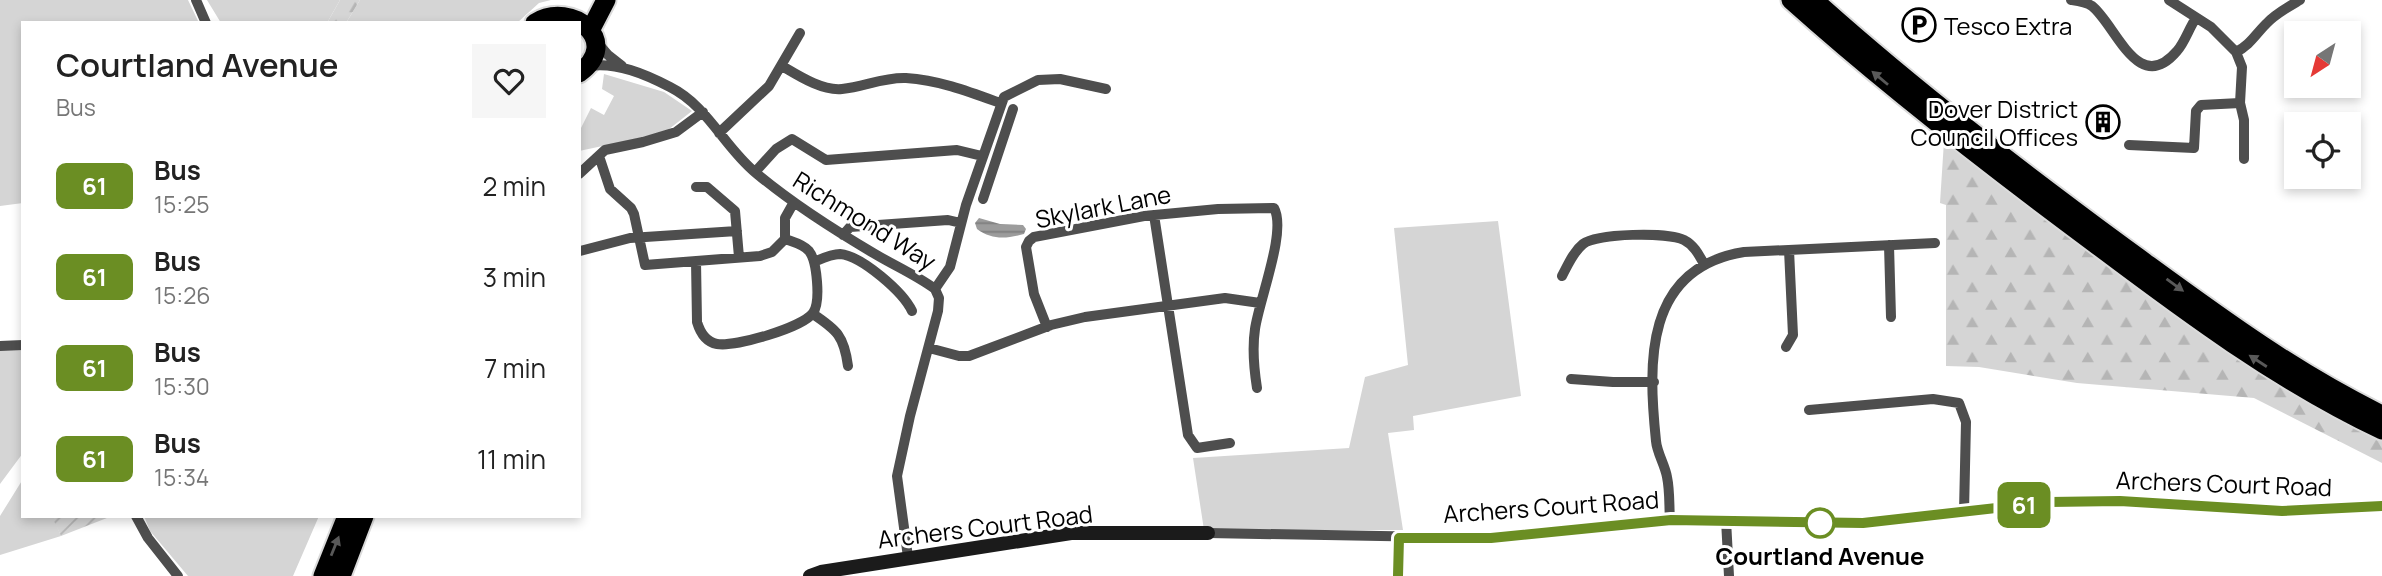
<!DOCTYPE html>
<html lang="en">
<head>
<meta charset="utf-8">
<style>
  :root { --surface:#fff; --page:#f6f6f6; --text:#222; --muted:#767676 }
  body { margin:0; font-family:Manrope,sans-serif; background:var(--page); color:var(--text); height:100vh; display:flex; flex-direction:column; font-size:26px; white-space:nowrap }
  * { box-sizing:border-box; margin:0 }
  p { font-size:23px; color:var(--muted) }
  .icon { flex:none; width:38px; height:38px; fill:none; stroke:currentColor; stroke-width:2; stroke-linecap:round; stroke-linejoin:round }
  .map { position:relative; flex:1; overflow:hidden }
  .details { position:absolute; left:21px; top:21px; width:560px; height:497px; display:flex; flex-direction:column; background:var(--surface); border-radius:0px; box-shadow:0 4px 10px #0003 }
  .details>* { flex:none }
  .badge { padding:0 14px; border-radius:10px; font-size:24px; line-height:46px }
  .needle { width:46px; rotate:216deg }
  .tools { position:absolute; left:2284px; top:21px; display:grid; gap:14px }
  .tools a { display:grid; place-items:center; width:77px; height:77px; border-radius:0px; background:var(--surface); box-shadow:0 4px 10px #0003; font-size:35px }
  .map>.badge { position:absolute; translate:-50% -50%; box-shadow:0 0 0 4px #fff }
  .round { display:grid; place-items:center; flex:none; width:74px; height:74px; border-radius:0px; background:var(--page) }
  .headline { display:flex; align-items:center; justify-content:space-between; height:119px; padding:0 35px }
  h1 { font-size:33px; font-weight:600; line-height:52px }
  ul { padding:0; list-style:none }
  li { display:flex; align-items:center; gap:21px; height:91px; padding:0 35px }
  li div { flex:1 }
  li b { display:block; font-size:26px }
  li em { font-style:normal }
  li .badge { min-width:77px; font-weight:700; text-align:center }
  .map>svg:first-child { display:block }
  .grass { fill:#d5d5d5 }
  .forest { fill:url(#forest-firs) }
  .garden { fill:url(#garden-furrows) }
  .water { fill:url(#water-rules) }
  .lines { fill:none; stroke-linecap:round; stroke-linejoin:round }
  .highway-casing { stroke:#dbdbdb; stroke-width:23 }
  .street { stroke:#4e4e4e; stroke-width:10 }
  .secondary { stroke:#1b1b1b; stroke-width:14 }
  .highway { stroke:#000; stroke-width:19 }
  .oneway { fill:#595959 }
  .line-casing { stroke:#fff; stroke-width:16 }
  .line { stroke:#6b8e23; stroke-width:10 }
  .stop-dot { fill:#fff; stroke:#6b8e23; stroke-width:3.5 }
  .labels { text-anchor:middle; dominant-baseline:central; stroke-width:6; stroke-linejoin:round; paint-order:stroke }
  .poi-label { font-size:24px; fill:#000; stroke:#fff; text-anchor:start }
  .street-label { font-size:24px; fill:#000; stroke:#fff }
  .stop-label { font-size:24px; font-weight:bold; fill:#000; stroke:#fff }
</style>
</head>
<body>
<div class="map">
<svg width="2382" height="576" viewBox="0 0 2382 576">
  <defs>
    <pattern id="forest-firs" width="22" height="20" patternUnits="userSpaceOnUse" patternTransform="scale(1.75)"><rect width="22" height="20" fill="#d5d5d5"/><path d="M5 1l3.5 6h-7zM16 11l3.5 6h-7z" fill="#b5b5b5"/></pattern>
    <pattern id="garden-furrows" width="10" height="10" patternUnits="userSpaceOnUse" patternTransform="scale(1.75)"><rect width="10" height="10" fill="#d5d5d5"/><path d="M-1 1l2-2M0 10L10 0M9 11l2-2" fill="none" stroke="#b5b5b5"/></pattern>
    <pattern id="water-rules" width="6" height="5" patternUnits="userSpaceOnUse" patternTransform="scale(1.75)"><rect width="6" height="5" fill="#9c9c9c"/><path d="M0 2.5h6" fill="none" stroke="#7d7d7d"/></pattern>
  </defs>
  <rect width="100%" height="100%" fill="#fff"/>
  <path class="grass" d="M 0,0 L 188,0 L 199,23 L 23,23 L 23,203 L 0,206 Z
    M 207,0 L 340,0 L 327,23 L 221,23 Z
    M 360,0 L 551,0 L 539,3 L 517,23 L 346,23 Z
    M 604,74 L 664,92 L 692,111 L 664,133 L 579,151 L 579,132 L 591,108 L 604,115 L 614,96 L 602,89 Z
    M 1498,221 L 1521,396 L 1413,416 L 1414,430 L 1388,433 L 1403,530 L 1204,530 L 1193,458 L 1349,448 L 1365,377 L 1408,365 L 1394,228 Z
    M 23,349 L 23,453 L 0,484 L 0,350 Z
    M 23,479 L 23,516 L 61,516 L 54,519 L 61,536 L 0,555 L 0,516 Z
    M 144,516 L 319,516 L 293,576 L 188,576 L 150,531 Z"/>
  <path class="forest" d="M 340,0 L 360,0 L 346,23 L 327,23 Z
    M 1944,141 L 2021,200 L 2261,372 L 2382,437 L 2382,463 L 2254,398 L 2077,383 L 1979,367 L 1946,366 L 1946,205 L 1940,203 Z"/>
  <path class="garden" d="M 61,516 L 112,516 L 61,536 L 53,519 Z"/>
  <path class="water" d="M 979,218 L 1000,224 L 1023,225 L 1026,229 L 1024,234 C 1006,239 992,240 977,229 L 975,223 Z"/>
  <g class="lines">
    <defs>
      <path id="highway" d="M 1791,0 C 1887,86 1989,165 2093,242 C 2186,312 2277,380 2382,430
        M 1814,0 C 1913,89 2018,169 2125,248 C 2209,309 2288,369 2382,415
        M 535,23 C 572,0 623,42 579,73
        M 592,27 L 606,0
        M 323,576 L 347,516
        M 341,576 L 364,516"/>
    </defs>
    <use href="#highway" class="highway-casing"/>
    <path class="street" d="M 196,0 L 206,23
      M 2071,0 C 2078,1 2086,2 2092,6 C 2116,25 2138,97 2177,51 C 2185,42 2189,28 2196,18
      M 2169,0 L 2211,27 L 2236,52 L 2242,67 L 2240,103 L 2244,120 L 2244,159
      M 596,41 L 608,55 L 622,66
      M 2236,52 C 2250,45 2255,35 2266,24 C 2275,14 2288,7 2300,0
      M 589,66 C 617,62 645,74 670,87 C 708,106 724,147 756,173 C 793,204 834,230 875,254 C 895,266 916,275 935,289 L 939,298 L 938,311 L 910,416 L 897,476 L 908,557
      M 782,66 C 799,76 822,91 842,89 C 864,87 883,77 906,78 C 939,80 970,92 1000,103
      M 719,133 L 769,86 L 800,33
      M 2129,145 L 2194,148 L 2196,111 L 2201,105 L 2240,103
      M 599,156 L 610,189 L 631,208 L 634,214 L 645,265 L 760,256 L 772,252 L 785,239 L 785,218 L 794,202
      M 755,172 L 776,149 L 792,139 L 826,160 L 957,150 L 982,156
      M 579,174 L 605,150 L 643,142 L 676,132 L 703,112
      M 696,187 L 707,187 L 735,211 L 739,257
      M 983,199 L 1013,109
      M 1154,215 L 1188,435 L 1197,448 L 1230,443
      M 843,235 L 850,227 L 948,220 L 961,223
      M 1889,245 L 1891,317
      M 580,251 L 630,238 L 737,231
      M 696,261 L 697,322 C 700,332 706,342 717,344 C 735,347 802,328 813,313 C 821,302 817,261 809,251 C 803,244 793,242 785,239
      M 814,262 C 821,259 831,254 840,254 C 862,256 903,292 912,311
      M 1562,276 C 1568,265 1573,252 1583,244 C 1597,233 1668,232 1684,240 C 1694,245 1699,255 1704,264
      M 935,289 L 950,267 L 966,205 L 1004,97 L 1038,80 L 1060,79 L 1106,89
      M 813,314 C 837,330 844,336 848,366
      M 1047,327 L 1034,294 L 1026,247 L 1029,241 L 1034,237 L 1144,216 L 1218,209 L 1274,208 C 1287,231 1259,300 1255,329 C 1252,349 1254,369 1257,388
      M 0,346 L 23,345
      M 1786,347 L 1793,335 L 1789,250
      M 929,348 L 959,356 L 969,356 L 1051,325 L 1085,317 L 1225,298 L 1260,303
      M 1571,379 L 1613,382 L 1654,382
      M 1809,410 L 1933,399 L 1959,403 L 1966,422 L 1964,512
      M 136,516 L 148,538 L 178,576
      M 1670,520 C 1669,506 1670,491 1667,477 C 1665,465 1657,453 1656,441 C 1648,363 1644,268 1744,252 L 1935,243
      M 1726,520 L 1729,576
      M 1208,533 L 1491,538 L 1670,520 L 1863,523 L 2049,502 L 2121,501 L 2282,511 L 2382,506
      M 1398,576 L 1399,538"/>
    <path class="secondary" d="M 810,576 L 821,572 L 1071,533 L 1208,533"/>
    <use href="#highway" class="highway"/>
  </g>
  <defs><path id="oneway-solid" d="M-6-.8H1V-3.2L6.5 0L1 3.2V.8H-6Z" transform="scale(1.75)"/></defs>
  <g class="oneway">
    <use href="#oneway-solid" transform="translate(1880 78) rotate(-140)"/>
    <use href="#oneway-solid" transform="translate(2175 285) rotate(36)"/>
    <use href="#oneway-solid" transform="translate(2258 361) rotate(-147)"/>
    <use href="#oneway-solid" transform="translate(335 546) rotate(-68)"/>
  </g>
  <g class="lines">
    <defs>
      <path id="line" d="M 1398,576 L 1399,538 L 1491,538 L 1671,520 L 1863,523 L 2049,502 L 2120,501 L 2282,511 L 2382,506"/>
    </defs>
    <use href="#line" class="line-casing"/>
    <use href="#line" class="line"/>
  </g>
  <defs>
    <symbol id="parking-ring" viewBox="-11 -11 22 22"><circle r="9.5" fill="#fff" stroke="#000" stroke-width="1.5"/><path d="M-3.5-5.5H1a3.5 3.5 0 0 1 0 7H-1V5.5H-3.5ZM-1-3.4V-.6H.8a1.4 1.4 0 0 0 0-2.8Z" fill="#000"/></symbol>
    <symbol id="building-ring" viewBox="-11 -11 22 22"><circle r="9.5" fill="#fff" stroke="#000" stroke-width="1.5"/><path d="M-4-6H4V6H1V3H-1V6H-4ZM-2.5-4.3h1.7v1.8h-1.7ZM.8-4.3h1.7v1.8H.8ZM-2.5-1h1.7V.8h-1.7ZM.8-1h1.7V.8H.8Z" fill="#000"/></symbol>
  </defs>
  <g fill-rule="evenodd">
    <use href="#parking-ring" x="1900" y="6" width="38" height="38"/>
    <use href="#building-ring" x="2084" y="103" width="38" height="38"/>
  </g>
  <circle class="stop-dot" cx="1820" cy="523" r="14"/>
  <g class="labels">
    <g class="poi-label">
      <text x="1944" y="25">Tesco Extra</text>
      <text x="2078" y="108" text-anchor="end">Dover District<tspan x="2078" dy="28">Council Offices</tspan></text>
    </g>
    <g class="street-label">
      <text transform="translate(1103 206) rotate(-11)">Skylark Lane</text>
      <text transform="translate(865 220) rotate(32)">Richmond Way</text>
      <text transform="translate(2224 483) rotate(2)">Archers Court Road</text>
      <text transform="translate(1551 506) rotate(-4)">Archers Court Road</text>
      <text transform="translate(985 526) rotate(-7)">Archers Court Road</text>
    </g>
    <g class="stop-label">
      <text x="1820" y="555">Courtland Avenue</text>
    </g>
  </g>
</svg>
<div class="tools">
<a><svg class="needle" viewBox="-14 -14 28 28"><path d="M0-13l5 13h-10z" fill="#e53935"/><path d="M0 13l5-13h-10z" fill="#767676"/></svg></a>
<a><svg class="icon" aria-label="locate" viewBox="0 0 24 24"><circle cx="12" cy="12" r="6"/><path d="M12 2v4M12 18v4M2 12h4M18 12h4"/></svg></a>
</div>
<b class="badge" style="left:2024px;top:505px;background:#6b8e23;color:#fff">61</b>
<section class="details">
<div class="headline"><div><h1>Courtland Avenue</h1><p>Bus</p></div><a class="round"><svg class="icon" aria-label="heart" viewBox="0 0 24 24"><path d="M12 20l-8-8c-3-5 5-10 8-4 3-6 11-1 8 4z"/></svg></a></div>
<ul>
<li><span class="badge" style="background:#6b8e23;color:#fff">61</span><div><b>Bus</b><p>15:25</p></div><em>2 min</em></li>
<li><span class="badge" style="background:#6b8e23;color:#fff">61</span><div><b>Bus</b><p>15:26</p></div><em>3 min</em></li>
<li><span class="badge" style="background:#6b8e23;color:#fff">61</span><div><b>Bus</b><p>15:30</p></div><em>7 min</em></li>
<li><span class="badge" style="background:#6b8e23;color:#fff">61</span><div><b>Bus</b><p>15:34</p></div><em>11 min</em></li>
</ul>
</section>
</div>
</body>
</html>
